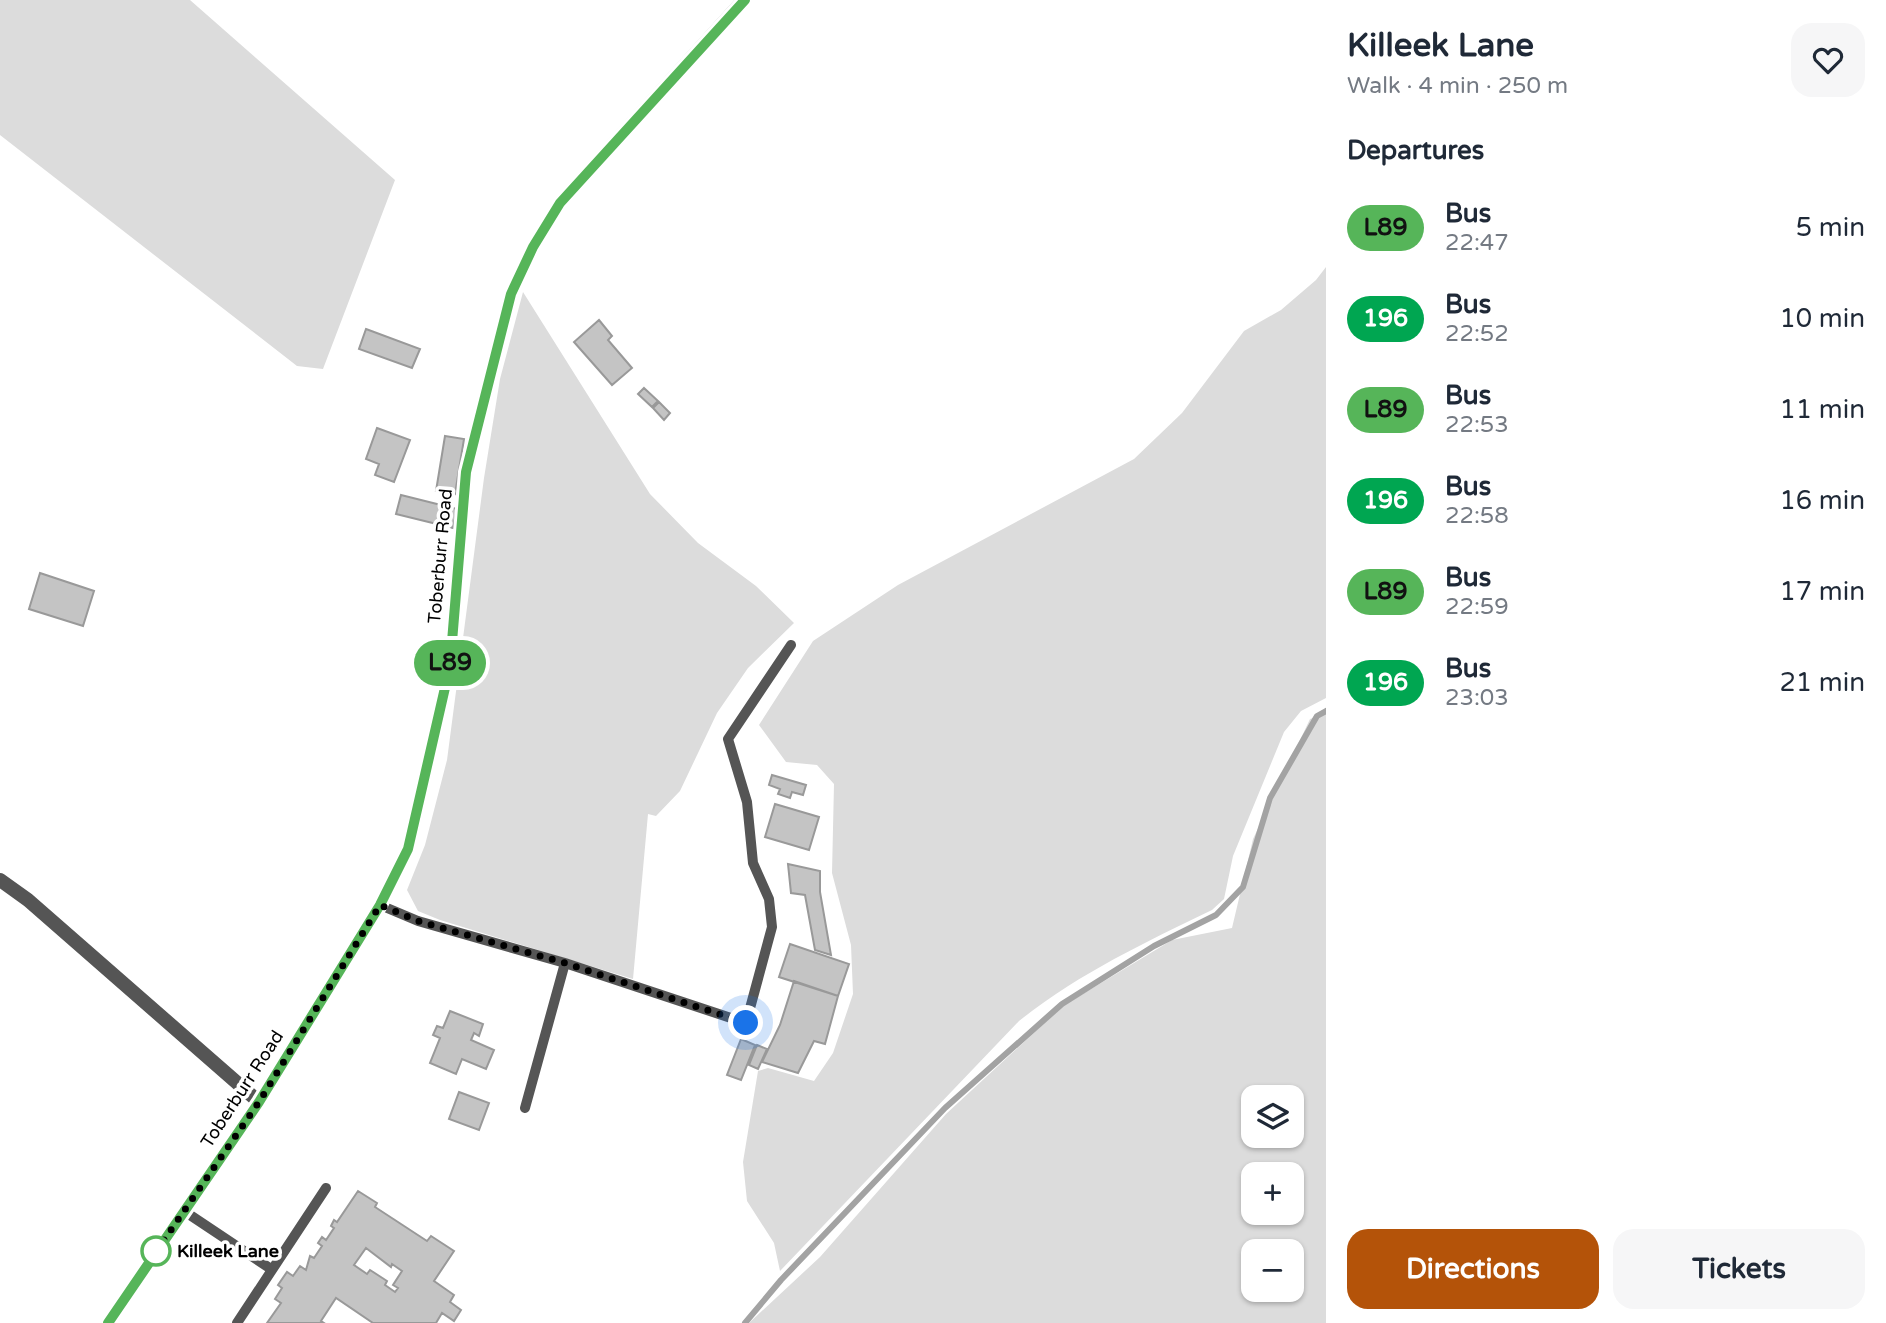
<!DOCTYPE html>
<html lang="en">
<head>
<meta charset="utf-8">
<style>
  :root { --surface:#fff; --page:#f6f6f7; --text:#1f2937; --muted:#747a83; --accent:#b45309 }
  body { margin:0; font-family:"Varela Round",sans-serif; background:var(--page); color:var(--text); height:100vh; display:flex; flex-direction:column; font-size:26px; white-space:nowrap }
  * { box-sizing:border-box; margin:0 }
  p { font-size:23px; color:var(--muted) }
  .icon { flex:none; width:38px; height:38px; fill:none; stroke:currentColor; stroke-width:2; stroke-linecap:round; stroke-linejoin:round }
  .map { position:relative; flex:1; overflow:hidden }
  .sheet { display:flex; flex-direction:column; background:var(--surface); width:560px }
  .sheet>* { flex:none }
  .badge { padding:0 14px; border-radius:23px; font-size:24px; line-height:46px }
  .fabs { position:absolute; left:1241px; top:1085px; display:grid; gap:14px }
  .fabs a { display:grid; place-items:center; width:63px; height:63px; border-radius:14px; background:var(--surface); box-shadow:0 2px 5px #0004; font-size:35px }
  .you { position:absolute; width:35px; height:35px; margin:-18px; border:5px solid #fff; border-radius:50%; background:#1a73e8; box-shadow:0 0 0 10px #1a73e833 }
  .map>.badge { position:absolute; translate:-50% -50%; box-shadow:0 0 0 4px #fff }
  h2 { padding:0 21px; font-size:26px; line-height:63px }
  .round { display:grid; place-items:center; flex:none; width:74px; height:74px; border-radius:21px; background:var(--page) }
  .head { display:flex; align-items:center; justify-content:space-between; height:119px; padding:0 21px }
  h1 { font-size:33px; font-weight:700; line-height:52px }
  .primary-button { display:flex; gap:14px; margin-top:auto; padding:14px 21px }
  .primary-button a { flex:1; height:80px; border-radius:21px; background:var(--accent); color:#fff; font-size:28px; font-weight:700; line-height:80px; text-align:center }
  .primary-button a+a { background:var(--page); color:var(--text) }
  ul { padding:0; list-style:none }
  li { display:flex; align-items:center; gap:21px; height:91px; padding:0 21px }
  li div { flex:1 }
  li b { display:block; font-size:26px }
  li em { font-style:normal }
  li .badge { min-width:77px; font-weight:700; text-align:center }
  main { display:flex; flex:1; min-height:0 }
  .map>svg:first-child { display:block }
  .green { fill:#dcdcdc; fill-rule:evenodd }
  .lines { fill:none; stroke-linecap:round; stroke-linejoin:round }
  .stream { stroke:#a3a3a3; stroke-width:6 }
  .building { fill:#c4c4c4; stroke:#999; stroke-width:2; fill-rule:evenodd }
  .lane { stroke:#555; stroke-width:10 }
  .street { stroke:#555; stroke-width:14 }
  .line-casing { stroke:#fff; stroke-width:16 }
  .line { stroke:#56b559; stroke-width:10 }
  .walk { stroke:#000; stroke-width:7; stroke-dasharray:0 12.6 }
  .stop-dot { fill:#fff; stroke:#56b559; stroke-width:3.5 }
  .labels { text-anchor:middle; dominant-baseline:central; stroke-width:7; stroke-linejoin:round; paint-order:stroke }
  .street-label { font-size:18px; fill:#000; stroke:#fff }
  .stop-label { font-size:18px; font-weight:bold; fill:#000; stroke:#fff; text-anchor:start }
</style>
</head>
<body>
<main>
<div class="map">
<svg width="1326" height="1323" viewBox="0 0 1326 1323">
  <rect width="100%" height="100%" fill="#fff"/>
  <path class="green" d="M 0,0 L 190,0 L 395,180 L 323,369 L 297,366 L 0,135 Z
    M 1326,267 L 1326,698 L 1301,711 L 1284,732 L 1233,856 L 1224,899 L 1212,910 C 1144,943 1078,974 1019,1021 L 780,1271 L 774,1243 L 747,1201 L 743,1162 L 758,1071 L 768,1068 L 814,1081 L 833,1053 L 853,994 L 851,945 L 832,873 L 834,784 L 817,765 L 786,762 L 759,725 L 813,641 L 898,585 L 1134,459 L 1182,413 L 1244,331 L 1281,310 L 1316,280 Z
    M 523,292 L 650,494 L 698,543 L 756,586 L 794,623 L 748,668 L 717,713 L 680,791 L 656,816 L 648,814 L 633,979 L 440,920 L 418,911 L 407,890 L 425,845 L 447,760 L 484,478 L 500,379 Z
    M 1326,713 L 1326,1323 L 749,1323 L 820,1257 L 946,1114 L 1063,1006 L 1172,940 L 1232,928 L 1253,839 L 1310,719 ZM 1253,1097 L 1292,1097 L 1292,1136 L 1253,1136 ZM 1253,1174 L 1292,1174 L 1292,1213 L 1253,1213 ZM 1253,1251 L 1292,1251 L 1292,1290 L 1253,1290 Z"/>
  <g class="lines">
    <path class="stream" d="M 745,1323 L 781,1280 L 945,1108 L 1062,1004 L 1154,946 L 1216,915 L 1243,887 L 1270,798 L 1317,716 L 1326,711"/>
  </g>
  <path class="building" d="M 599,320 L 612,336 L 608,340 L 632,368 L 612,385 L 574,342 Z
    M 366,329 L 420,349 L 412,368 L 359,349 Z
    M 644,388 L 658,401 L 652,407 L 638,394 Z
    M 659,402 L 670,413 L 664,420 L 653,408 Z
    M 377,428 L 410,440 L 394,482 L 375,475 L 379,464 L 366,459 Z
    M 445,436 L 464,439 L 455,494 L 436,491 Z
    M 401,495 L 457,509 L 453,528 L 396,514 Z
    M 40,573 L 94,591 L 83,626 L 29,609 Z
    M 772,775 L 806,785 L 803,795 L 792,792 L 790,798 L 778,794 L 780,789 L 769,785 Z
    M 775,804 L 819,817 L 809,850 L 765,837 Z
    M 788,864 L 820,871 L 820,892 L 831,955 L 815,950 L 805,895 L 791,893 Z
    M 790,944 L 849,964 L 838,996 L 779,977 Z
    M 794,981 L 838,996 L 825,1044 L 814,1041 L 798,1073 L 762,1062 L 780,1025 Z
    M 450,1011 L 483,1024 L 479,1036 L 474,1033 L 471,1040 L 494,1050 L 486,1069 L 462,1059 L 456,1074 L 430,1063 L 440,1038 L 433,1035 L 437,1026 L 443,1028 Z
    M 741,1039 L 755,1045 L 741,1080 L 727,1075 Z
    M 757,1045 L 767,1049 L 758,1069 L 749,1065 Z
    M 459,1092 L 489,1103 L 479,1130 L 449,1119 Z
    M 358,1191 L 377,1203 L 375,1207 L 427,1241 L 431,1236 L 454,1251 L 434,1281 L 454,1295 L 450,1302 L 461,1310 L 454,1321 L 442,1313 L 436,1323 L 373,1323 L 336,1298 L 321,1321 L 324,1323 L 267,1323 L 281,1303 L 275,1299 L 282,1288 L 278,1285 L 287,1272 L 293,1276 L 300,1266 L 306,1270 L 310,1256 L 314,1258 L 322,1246 L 318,1243 L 322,1237 L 326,1240 L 334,1228 L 331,1226 L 334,1220 L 337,1222 ZM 366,1248 L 391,1267 L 392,1264 L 402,1271 L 393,1285 L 398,1288 L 395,1292 L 385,1285 L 387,1281 L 370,1270 L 367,1274 L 354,1265 Z"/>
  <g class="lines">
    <path class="lane" d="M 380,905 L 418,921 L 565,963 L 746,1023 L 772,927 L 769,899 L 753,863 L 747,802 L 728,739 L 791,645
      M 525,1108 L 565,963
      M 184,1211 L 271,1269
      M 237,1323 L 326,1188"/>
    <path class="street" d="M 0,880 L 28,900 L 259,1102
      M 108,1323 L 259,1102 L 380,905 L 408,849 L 450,666 L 466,472 L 511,294 L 533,247 L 560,203 L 744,0"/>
  </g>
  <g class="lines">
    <defs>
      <path id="line" d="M 108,1323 L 259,1102 L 380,905 L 408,849 L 450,666 L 466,472 L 511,294 L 533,247 L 560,203 L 745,0"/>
    </defs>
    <use href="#line" class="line-casing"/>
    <use href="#line" class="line"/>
    <path class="walk" d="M 156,1251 L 153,1256 L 259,1102 L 380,905 L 418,921 L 565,963 L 746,1023"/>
  </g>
  <circle class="stop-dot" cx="156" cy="1251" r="14"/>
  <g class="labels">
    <g class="street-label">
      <text transform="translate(440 556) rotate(-85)">Toberburr Road</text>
      <text transform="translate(242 1089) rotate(-57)">Toberburr Road</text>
    </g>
    <g class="stop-label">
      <text x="177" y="1251">Killeek Lane</text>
    </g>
  </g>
</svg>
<div class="fabs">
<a><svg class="icon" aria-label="layers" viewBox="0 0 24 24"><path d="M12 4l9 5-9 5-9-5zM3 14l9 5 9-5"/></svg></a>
<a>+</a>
<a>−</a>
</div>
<div class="you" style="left:746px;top:1023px"></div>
<b class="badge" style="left:450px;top:663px;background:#56b559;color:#111">L89</b>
</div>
<section class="sheet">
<div class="head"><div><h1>Killeek Lane</h1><p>Walk · 4 min · 250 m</p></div><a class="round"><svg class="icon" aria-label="heart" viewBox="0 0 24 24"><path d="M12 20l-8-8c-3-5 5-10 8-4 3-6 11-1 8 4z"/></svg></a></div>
<h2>Departures</h2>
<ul>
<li><span class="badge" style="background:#56b559;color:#111">L89</span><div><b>Bus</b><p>22:47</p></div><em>5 min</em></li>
<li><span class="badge" style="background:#00a651;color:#fff">196</span><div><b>Bus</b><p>22:52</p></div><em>10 min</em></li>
<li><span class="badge" style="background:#56b559;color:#111">L89</span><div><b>Bus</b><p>22:53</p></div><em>11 min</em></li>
<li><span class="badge" style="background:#00a651;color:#fff">196</span><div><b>Bus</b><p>22:58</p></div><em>16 min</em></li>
<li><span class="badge" style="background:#56b559;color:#111">L89</span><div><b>Bus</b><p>22:59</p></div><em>17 min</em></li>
<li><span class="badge" style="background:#00a651;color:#fff">196</span><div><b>Bus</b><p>23:03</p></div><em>21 min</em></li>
</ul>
<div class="primary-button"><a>Directions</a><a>Tickets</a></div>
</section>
</main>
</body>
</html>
